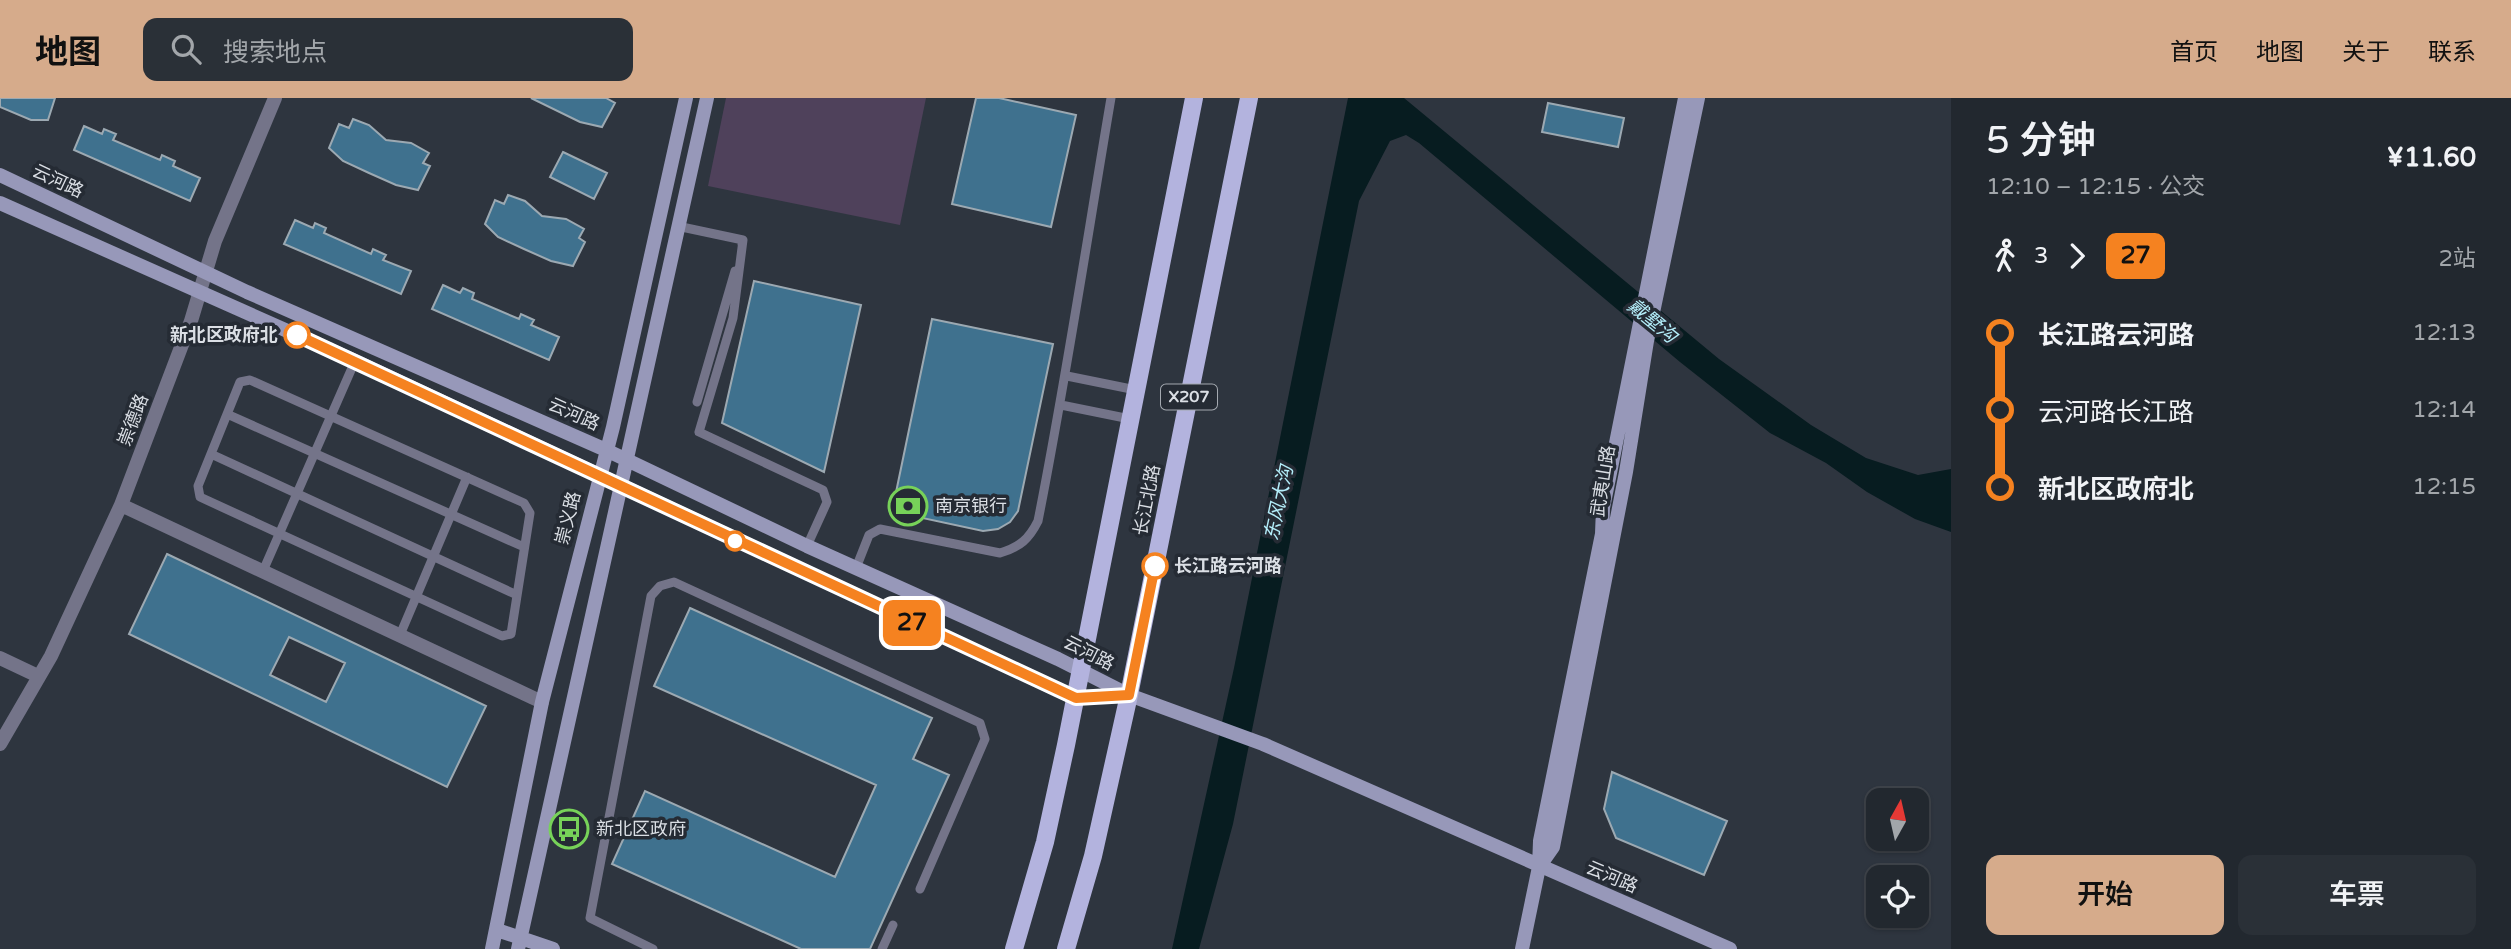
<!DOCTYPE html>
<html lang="zh">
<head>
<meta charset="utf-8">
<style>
  :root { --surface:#22282f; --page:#2a3037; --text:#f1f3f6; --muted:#a2a6aa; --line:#3f444b; --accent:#d6ab8b }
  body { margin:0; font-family:"Varela Round","Noto Sans SC",sans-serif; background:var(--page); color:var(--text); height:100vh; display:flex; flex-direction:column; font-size:26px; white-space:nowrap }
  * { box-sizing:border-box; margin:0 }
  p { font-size:23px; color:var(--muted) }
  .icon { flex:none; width:38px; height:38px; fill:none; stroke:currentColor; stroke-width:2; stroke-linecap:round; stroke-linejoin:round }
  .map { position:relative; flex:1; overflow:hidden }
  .details { display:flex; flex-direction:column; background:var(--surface); width:560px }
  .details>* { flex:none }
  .badge { padding:0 14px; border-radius:10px; font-size:24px; line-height:46px }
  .needle { width:46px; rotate:8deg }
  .controls { position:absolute; left:1866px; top:690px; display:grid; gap:14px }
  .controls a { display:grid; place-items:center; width:63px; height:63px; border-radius:14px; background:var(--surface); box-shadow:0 2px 5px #0004,0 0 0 2px var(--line); font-size:35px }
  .map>.badge { position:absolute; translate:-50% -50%; box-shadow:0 0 0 4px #fff }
  .legs { display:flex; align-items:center; gap:10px; height:77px; padding:0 35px; font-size:23px }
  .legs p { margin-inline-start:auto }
  .headline { display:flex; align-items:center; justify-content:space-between; height:119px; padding:0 35px }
  h1 { font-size:38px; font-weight:600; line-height:52px }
  .primary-button { display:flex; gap:14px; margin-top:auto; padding:14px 35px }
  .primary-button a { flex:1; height:80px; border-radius:14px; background:var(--accent); color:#111; font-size:28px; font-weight:600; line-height:80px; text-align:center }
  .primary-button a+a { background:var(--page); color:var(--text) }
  ul { padding:0 35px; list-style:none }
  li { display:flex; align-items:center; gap:24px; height:77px; font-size:26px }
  li i { display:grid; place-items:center; width:10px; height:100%; margin:0 9px; background:currentColor }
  li i::after { content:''; width:18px; height:18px; margin:-9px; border:5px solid; border-radius:50%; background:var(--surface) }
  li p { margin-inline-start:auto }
  li:first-child i { background:linear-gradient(#0000 50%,currentColor 0) }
  li:last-child i { background:linear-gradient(currentColor 50%,#0000 0) }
  header { display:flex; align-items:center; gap:42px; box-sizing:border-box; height:98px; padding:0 35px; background:var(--accent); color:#111 }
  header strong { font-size:33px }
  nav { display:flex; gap:38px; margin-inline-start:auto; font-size:24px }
  .search { width:490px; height:63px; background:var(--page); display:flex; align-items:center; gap:18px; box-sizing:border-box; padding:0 24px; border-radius:14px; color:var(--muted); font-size:26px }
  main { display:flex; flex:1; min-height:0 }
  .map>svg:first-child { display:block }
  .green { fill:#4f415b }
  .water { fill:#071c20 }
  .building { fill:#3f718e; stroke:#9ca9b2; stroke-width:2; fill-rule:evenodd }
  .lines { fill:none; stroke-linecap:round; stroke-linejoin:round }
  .lane { stroke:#747489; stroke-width:9 }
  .street { stroke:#747489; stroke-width:14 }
  .secondary { stroke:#9798b9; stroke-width:14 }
  .primary { stroke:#b3b3de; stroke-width:18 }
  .line-1-casing { stroke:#fff; stroke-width:16 }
  .line-1 { stroke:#f58220; stroke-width:10 }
  .stop-1-dot { fill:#fff; stroke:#f58220; stroke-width:3.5 }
  .labels { text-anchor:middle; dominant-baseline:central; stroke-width:7; stroke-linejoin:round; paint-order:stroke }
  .shield { fill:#252b34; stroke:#a4a9b0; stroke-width:2 }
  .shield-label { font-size:16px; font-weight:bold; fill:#dbdfe5 }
  .street-label { font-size:18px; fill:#dbdfe5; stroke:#252b34 }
  .stop-label { font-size:18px; font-weight:bold; fill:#dbdfe5; stroke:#252b34; text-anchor:end }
  .poi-label { font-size:18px; fill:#dbdfe5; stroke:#252b34; text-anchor:start }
  .water-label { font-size:19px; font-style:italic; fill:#b4eefa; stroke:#252b34 }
</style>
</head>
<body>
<header>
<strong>地图</strong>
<div class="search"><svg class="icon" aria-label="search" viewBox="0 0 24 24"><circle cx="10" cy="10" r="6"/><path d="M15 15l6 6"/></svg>搜索地点</div>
<nav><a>首页</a><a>地图</a><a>关于</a><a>联系</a></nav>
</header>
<main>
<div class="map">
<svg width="1951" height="851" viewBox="0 0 1951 851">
  <rect width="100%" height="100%" fill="#2e353f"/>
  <path class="green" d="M 726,0 L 926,0 L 900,127 L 708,88 Z"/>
  <path class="water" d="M 1348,0 L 1404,0 L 1719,261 L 1811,327 L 1866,360 L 1918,377 L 1951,371 L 1951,434 L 1915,421 L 1867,394 L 1826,365 L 1770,335 L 1680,264 L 1419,45 L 1406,37 L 1390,43 L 1359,103 L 1233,726 L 1199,851 L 1172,851 L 1234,570 Z"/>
  <path class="building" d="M 0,0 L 55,0 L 48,22 L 31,22 L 0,9 Z
    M 531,0 L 606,0 L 615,5 L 602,29 L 580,24 Z
    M 976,0 L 999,0 L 1076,17 L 1051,129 L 952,106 Z
    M 1548,5 L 1624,20 L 1618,49 L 1542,34 Z
    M 353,21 L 369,27 L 386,42 L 411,45 L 429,55 L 423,65 L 430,68 L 418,92 L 396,87 L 369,75 L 343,63 L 329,50 L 339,26 L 349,30 Z
    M 84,28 L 102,36 L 104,31 L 116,36 L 113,42 L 160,62 L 162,57 L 175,63 L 173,68 L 200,80 L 190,103 L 74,52 Z
    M 563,54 L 607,75 L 594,101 L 550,79 Z
    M 508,97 L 525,103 L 542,118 L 566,121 L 584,131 L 579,140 L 585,144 L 573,168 L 551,163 L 524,151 L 498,139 L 485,126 L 495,102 L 504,106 Z
    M 295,122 L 313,130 L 315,125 L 326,130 L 324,135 L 371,156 L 373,151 L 386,157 L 383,162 L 411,173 L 401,196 L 284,146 Z
    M 754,183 L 861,207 L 824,374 L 722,325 Z
    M 443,187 L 460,195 L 463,190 L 474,195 L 472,201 L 519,221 L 521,216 L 534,222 L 531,227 L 559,239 L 549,262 L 432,211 Z
    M 932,221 L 1053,246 L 1018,413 L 1010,424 L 998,431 L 983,433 L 899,415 L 894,404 Z
    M 167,456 L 486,608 L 447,689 L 129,536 ZM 289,539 L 345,565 L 326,604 L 270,577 Z
    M 690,510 L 932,620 L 913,661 L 949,677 L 870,851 L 801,851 L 612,766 L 645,693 L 835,779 L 876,687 L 654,588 Z
    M 1612,674 L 1727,723 L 1704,777 L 1616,740 L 1604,711 Z"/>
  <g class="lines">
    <path class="lane" d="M 677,128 L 743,142 L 742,146
      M 743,142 L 733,220 L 699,334 L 823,392 L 827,404 L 807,448
      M 1067,278 L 1136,292
      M 250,282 L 524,405 L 530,415 L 511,536 L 502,538 L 200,399 L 198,388 L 240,284 Z
      M 697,304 L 735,173
      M 1061,307 L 1130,321
      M 227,316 L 524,449
      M 211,356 L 517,497
      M 856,470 L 869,437 L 880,431 L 1000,455 C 1020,449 1029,441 1038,423 C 1066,282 1087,141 1111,0
      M 263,473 L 355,263
      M 400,537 L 467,379
      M 653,851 L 590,820 L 651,498 L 660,488 L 674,484 L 980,625 L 985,641 L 920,791
      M 882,851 L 893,827"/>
    <path class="street" d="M 121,407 L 542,604
      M 0,560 L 38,578
      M 0,646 L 51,558 L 121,407 L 191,223 L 215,143 L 275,0"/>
    <path class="secondary" d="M 0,77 L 247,194 L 606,352 L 807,448 L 1058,561 L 1129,597 L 1263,646 L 1730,851
      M 0,105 L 355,263 L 1076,600 L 1128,597
      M 1539,769 L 1553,749 L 1626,374 L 1647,243 L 1698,0
      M 497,832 L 553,851
      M 492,851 L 542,604 L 613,329 L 686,0
      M 518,851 L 707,0
      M 1522,851 L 1539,769 L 1540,743 L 1602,436 L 1603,410 L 1685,0"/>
    <path class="primary" d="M 1014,851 L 1045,744 L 1066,647 L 1194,0
      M 1066,851 L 1093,758 L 1129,597 L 1249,0"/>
  </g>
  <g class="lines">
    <defs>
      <path id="line-1" d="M 297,237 L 1076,600 L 1129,597 L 1155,468"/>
    </defs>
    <use href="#line-1" class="line-1-casing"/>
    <use href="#line-1" class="line-1"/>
  </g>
  <defs>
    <symbol id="bank-ring" viewBox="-11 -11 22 22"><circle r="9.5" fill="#252b34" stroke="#77d259" stroke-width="1.5"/><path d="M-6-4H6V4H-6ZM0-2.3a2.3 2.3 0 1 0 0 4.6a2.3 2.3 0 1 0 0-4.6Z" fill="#77d259"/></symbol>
    <symbol id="bus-ring" viewBox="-11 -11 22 22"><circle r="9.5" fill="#252b34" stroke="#77d259" stroke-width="1.5"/><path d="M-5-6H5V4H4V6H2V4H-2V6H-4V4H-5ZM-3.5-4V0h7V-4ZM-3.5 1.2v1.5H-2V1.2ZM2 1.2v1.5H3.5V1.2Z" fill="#77d259"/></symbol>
  </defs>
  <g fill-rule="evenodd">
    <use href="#bank-ring" x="886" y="386" width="44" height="44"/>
    <use href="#bus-ring" x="547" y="709" width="44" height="44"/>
  </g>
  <g class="stop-1-dot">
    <circle cx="297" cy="237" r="12"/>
    <circle cx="735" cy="443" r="9"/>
    <circle cx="1155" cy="468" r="12"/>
  </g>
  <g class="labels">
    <rect class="shield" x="1161" y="286.5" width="56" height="25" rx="5"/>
    <g class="shield-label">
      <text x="1189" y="299">X207</text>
    </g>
    <g class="street-label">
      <text transform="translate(58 83) rotate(25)">云河路</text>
      <text transform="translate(574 316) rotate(24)">云河路</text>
      <text transform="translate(133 322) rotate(-69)">崇德路</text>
      <text transform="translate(1603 383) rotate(-81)">武夷山路</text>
      <text transform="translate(1147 402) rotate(-79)">长江北路</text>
      <text transform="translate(568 420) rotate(-76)">崇义路</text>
      <text transform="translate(1089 555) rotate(27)">云河路</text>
      <text transform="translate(1612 779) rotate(23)">云河路</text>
    </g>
    <g class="stop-label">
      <text x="278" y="237">新北区政府北</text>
      <text x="1174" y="468" text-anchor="start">长江路云河路</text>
    </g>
    <g class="poi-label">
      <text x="935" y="408">南京银行</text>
      <text x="596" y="731">新北区政府</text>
    </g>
    <g class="water-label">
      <text transform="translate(1652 223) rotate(39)">戴墅沟</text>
      <text transform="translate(1279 405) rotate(-78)">东风大沟</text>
    </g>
  </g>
</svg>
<div class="controls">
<a><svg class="needle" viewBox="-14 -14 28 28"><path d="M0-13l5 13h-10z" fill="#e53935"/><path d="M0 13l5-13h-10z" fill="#a2a6aa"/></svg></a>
<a><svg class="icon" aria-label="locate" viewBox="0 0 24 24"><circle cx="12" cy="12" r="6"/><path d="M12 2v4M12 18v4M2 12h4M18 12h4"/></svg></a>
</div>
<b class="badge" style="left:912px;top:525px;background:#f58220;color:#111">27</b>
</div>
<section class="details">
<div class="headline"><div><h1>5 分钟</h1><p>12:10 – 12:15 · 公交</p></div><b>¥11.60</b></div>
<div class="legs"><svg class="icon" aria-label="walk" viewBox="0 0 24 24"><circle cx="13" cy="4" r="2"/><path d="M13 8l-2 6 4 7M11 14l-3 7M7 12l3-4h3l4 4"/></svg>3<svg class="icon" aria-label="forward" viewBox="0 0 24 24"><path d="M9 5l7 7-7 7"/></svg><b class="badge" style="background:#f58220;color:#111">27</b><p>2站</p></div>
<ul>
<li><i style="color:#f58220"></i><b>长江路云河路</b><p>12:13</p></li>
<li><i style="color:#f58220"></i><span>云河路长江路</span><p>12:14</p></li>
<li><i style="color:#f58220"></i><b>新北区政府北</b><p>12:15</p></li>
</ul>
<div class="primary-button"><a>开始</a><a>车票</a></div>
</section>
</main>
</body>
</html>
